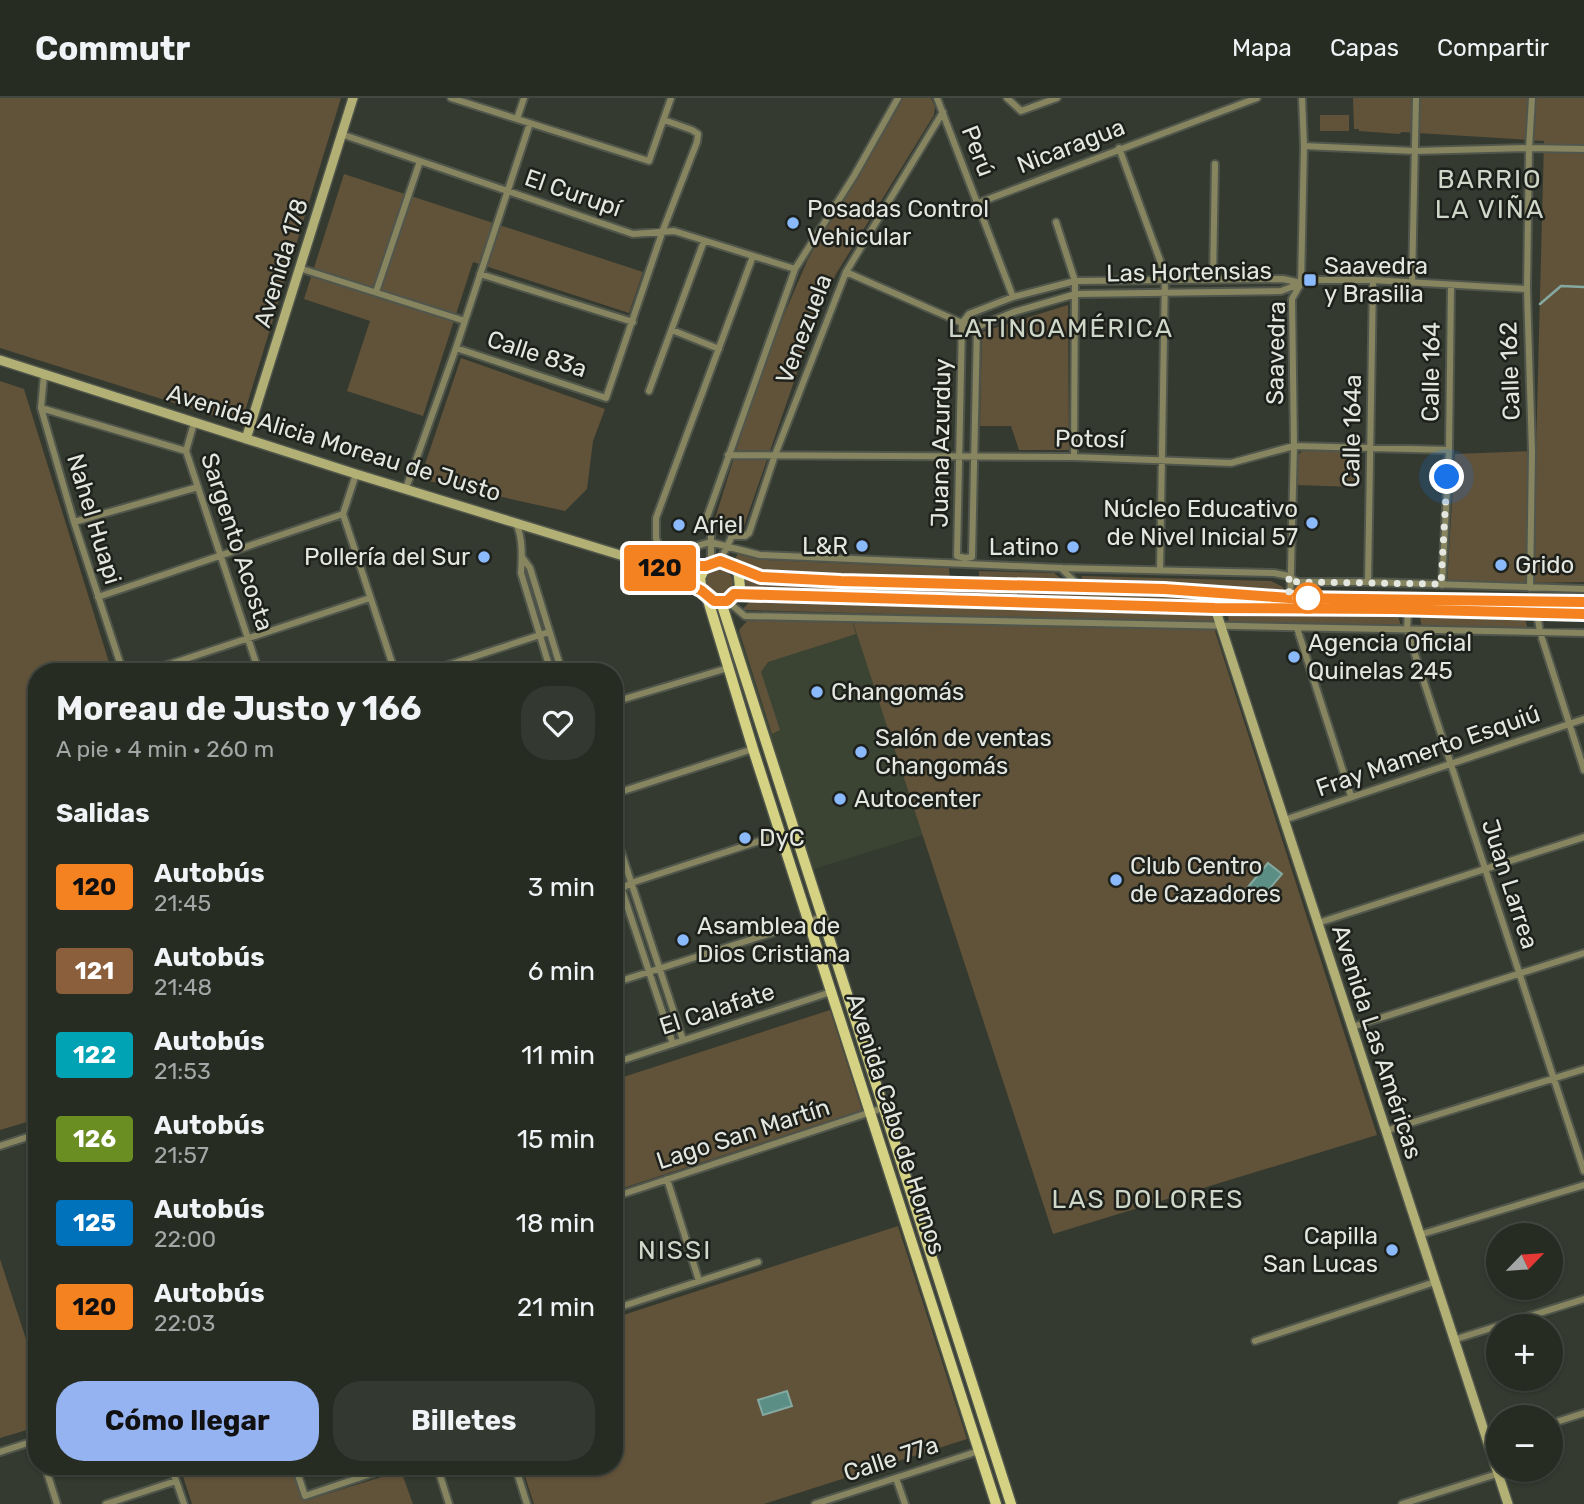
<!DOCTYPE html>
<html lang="es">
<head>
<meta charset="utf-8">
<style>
  :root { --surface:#272c23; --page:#333830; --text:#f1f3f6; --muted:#a4a7a6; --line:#434841; --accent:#95b2f1 }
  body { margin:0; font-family:Rubik,sans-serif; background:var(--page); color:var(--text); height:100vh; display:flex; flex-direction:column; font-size:26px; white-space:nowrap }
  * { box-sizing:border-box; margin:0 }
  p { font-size:23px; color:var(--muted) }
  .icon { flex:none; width:38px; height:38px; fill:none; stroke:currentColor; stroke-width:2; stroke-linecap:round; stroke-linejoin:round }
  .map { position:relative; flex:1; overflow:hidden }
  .panel { position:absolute; left:28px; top:565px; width:595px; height:812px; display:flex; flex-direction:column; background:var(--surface); border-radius:28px; box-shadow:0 2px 5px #0004,0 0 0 2px var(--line) }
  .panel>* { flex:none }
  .badge { padding:0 14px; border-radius:5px; font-size:24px; line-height:46px }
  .needle { width:46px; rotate:65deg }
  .buttons { position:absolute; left:1486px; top:1125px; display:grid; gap:14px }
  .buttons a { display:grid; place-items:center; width:77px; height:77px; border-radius:50%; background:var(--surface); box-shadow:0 2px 5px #0004,0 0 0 2px var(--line); font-size:35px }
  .you { position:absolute; width:35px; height:35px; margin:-18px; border:5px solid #fff; border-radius:50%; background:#1a73e8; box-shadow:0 0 0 10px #1a73e833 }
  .map>.badge { position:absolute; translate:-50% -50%; box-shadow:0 0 0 4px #fff }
  h2 { padding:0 28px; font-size:26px; line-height:63px }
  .round { display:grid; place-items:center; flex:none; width:74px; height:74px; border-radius:28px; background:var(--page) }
  .overview { display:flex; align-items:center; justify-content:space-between; height:119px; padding:0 28px }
  h1 { font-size:33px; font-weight:700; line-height:52px }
  .action { display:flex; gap:14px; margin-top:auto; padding:14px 28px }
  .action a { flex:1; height:80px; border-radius:28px; background:var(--accent); color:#111; font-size:28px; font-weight:700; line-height:80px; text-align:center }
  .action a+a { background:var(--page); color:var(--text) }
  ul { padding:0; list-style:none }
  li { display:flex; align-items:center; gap:21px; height:84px; padding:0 28px }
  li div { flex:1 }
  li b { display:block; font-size:26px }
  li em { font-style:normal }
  li .badge { min-width:77px; font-weight:700; text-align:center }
  header { display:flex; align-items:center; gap:42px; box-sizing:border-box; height:98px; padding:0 35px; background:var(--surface); border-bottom:2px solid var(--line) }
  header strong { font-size:33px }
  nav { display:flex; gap:38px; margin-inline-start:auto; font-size:24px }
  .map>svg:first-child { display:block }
  .built { fill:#3b4433 }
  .green { fill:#61523a }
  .water { fill:#5b8e85; stroke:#84a9a0; stroke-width:2 }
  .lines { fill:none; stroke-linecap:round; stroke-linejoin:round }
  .stream { stroke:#84a9a0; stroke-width:2.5 }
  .minor-casing { stroke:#50564b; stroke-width:10 }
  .secondary-casing { stroke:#50564b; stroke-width:12 }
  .primary-casing { stroke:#50564b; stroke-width:13 }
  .minor { stroke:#868560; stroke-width:6 }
  .secondary { stroke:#b3b075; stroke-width:9 }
  .primary { stroke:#d5d284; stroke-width:10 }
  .line-casing { stroke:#fff; stroke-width:16 }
  .line { stroke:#f58220; stroke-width:10 }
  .walk { stroke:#e3e7e0; stroke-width:7; stroke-dasharray:0 12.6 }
  .poi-dot { fill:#8bbafc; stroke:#1d201b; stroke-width:2.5 }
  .stop-dot { fill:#fff; stroke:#f58220; stroke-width:3.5 }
  .labels { text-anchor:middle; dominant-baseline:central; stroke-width:5; stroke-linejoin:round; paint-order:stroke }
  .street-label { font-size:24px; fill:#e3e7e0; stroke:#1d201b }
  .poi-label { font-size:24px; fill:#e3e7e0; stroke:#1d201b; text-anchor:start }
  .neighbourhood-label { font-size:26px; letter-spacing:2px; fill:#cfd7c9; stroke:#1d201b }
</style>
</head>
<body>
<header>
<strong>Commutr</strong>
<nav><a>Mapa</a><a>Capas</a><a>Compartir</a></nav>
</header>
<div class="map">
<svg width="1584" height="1406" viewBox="0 0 1584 1406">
  <rect width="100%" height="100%" fill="#343a2f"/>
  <path class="built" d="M 855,524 L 923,737 L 811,772 L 737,535 L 749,525 Z"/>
  <path class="green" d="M 0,0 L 341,0 L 241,326 L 0,250 Z
    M 901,0 L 931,0 L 935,9 L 934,17 L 836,176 L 819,211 L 743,431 L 714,424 L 764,263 L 808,161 Z
    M 1353,0 L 1584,0 L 1584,484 L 1447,486 L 1455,356 L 1536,353 L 1544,43 L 1402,34 L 1399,36 L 1359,33 L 1359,31 L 1354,31 Z
    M 1320,17 L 1349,17 L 1349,33 L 1320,33 Z
    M 344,76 L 643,174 L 629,215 L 473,164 L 423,318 L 347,293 L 370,223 L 304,201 Z
    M 1068,207 L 1069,352 L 1019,352 L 1011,328 L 980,328 L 982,234 Z
    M 461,260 L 605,311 L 593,343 L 587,391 L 565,413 L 420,381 Z
    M 0,283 L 24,291 L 112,574 L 37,574 L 37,1021 L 0,1032 Z
    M 1303,352 L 1352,354 L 1358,361 L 1357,389 L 1297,387 L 1298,357 Z
    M 738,455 L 766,462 L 949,470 L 950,480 L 767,474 L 734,463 Z
    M705 485a14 14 0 1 1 28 0a14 14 0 1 1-28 0Z
    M 979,473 L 1054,475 L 1065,484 L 979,481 Z
    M 744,477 L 1205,497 L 1205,507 L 746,492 Z
    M 1082,478 L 1271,483 L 1283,489 L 1286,497 L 1198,487 L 1081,484 Z
    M 1306,492 L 1584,496 L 1584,501 L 1306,498 Z
    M 751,502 L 1212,513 L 1214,525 L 742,512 Z
    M 1228,514 L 1398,518 L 1402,531 L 1229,529 Z
    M 1420,517 L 1524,518 L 1529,535 L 1422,533 Z
    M 852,521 L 1213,527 L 1377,1037 L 1053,1136 Z
    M 747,523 L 852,523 L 856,536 L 768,564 L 761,574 L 780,632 L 772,636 L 739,532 Z
    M 830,912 L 862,1012 L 614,1093 L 614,982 Z
    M 898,1128 L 967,1341 L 764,1406 L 534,1406 L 522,1369 L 614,1368 L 614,1220 Z
    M 0,1161 L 37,1275 L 37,1329 L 0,1340 Z
    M 180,1369 L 293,1369 L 304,1403 L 401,1373 L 413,1406 L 192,1406 Z"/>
  <path class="water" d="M 1268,765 L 1282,776 L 1261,801 L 1248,789 Z
    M 787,1293 L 792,1308 L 763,1317 L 758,1302 Z"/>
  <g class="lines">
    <path class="stream" d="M 1540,206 L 1561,188 L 1584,189"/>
    <defs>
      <path id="minor" d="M 451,0 L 649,63 L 671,0
        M 937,0 L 1013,199
        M 1007,0 L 1021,13 L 1057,0
        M 1532,0 L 1529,50 L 1584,51
        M 517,21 L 524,0
        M 341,36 L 633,136 L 674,133 L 795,171
        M 1304,48 L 1415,53 L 1529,50 L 1527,191 L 1532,354 L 1530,490
        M 1119,50 L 1165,176 L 1160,472
        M 978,105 L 1257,0
        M 1056,124 L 1075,183 L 1074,359
        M 299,170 L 465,223
        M 846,174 L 962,225 L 977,229 L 1014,214 L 1076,196 L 1281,193 L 1310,182 L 1373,182 L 1527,191
        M 480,176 L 633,224
        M 1213,182 L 1215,66
        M 1412,184 L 1416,0
        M 376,194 L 420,63
        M 672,232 L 719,251
        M 456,250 L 606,300 L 663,132 L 697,44 L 698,36 L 692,32 L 664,22
        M 44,277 L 41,310 L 74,424 L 123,574
        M 649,293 L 704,143
        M 41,310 L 186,353
        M 194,325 L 186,353 L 259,574
        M 728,357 L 1074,359 L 1231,365 L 1294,348 L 1449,352
        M 356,376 L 343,416 L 395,574
        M 406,390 L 456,250 L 530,25
        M 74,424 L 198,389
        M 516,425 C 523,440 522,459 521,475 L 551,574
        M 663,458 L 656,440 L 656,420 L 753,158
        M 522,459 L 530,470 L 562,574
        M 636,459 L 669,457 L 710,444 L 760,457 L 1061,470 L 1274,475 L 1289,478 L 1297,484 L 1368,484 L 1584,491
        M 965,460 L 957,458 L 962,225 L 969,216 L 1013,199 L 1075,183 L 1283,181 L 1301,185
        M 965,460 L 972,459 L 977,229
        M 720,463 L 732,438 L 745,438 L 749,435 L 775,357 L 846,174 L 943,14
        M 711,465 L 711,432 L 706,422 L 795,171 L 854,78 L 898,0
        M 1061,470 L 1080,489
        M 1368,484 L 1373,182
        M 1442,487 L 1449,352 L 1451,188
        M 98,499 L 343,416
        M 727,503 L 745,518 L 1584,535
        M 1290,511 L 1294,348 L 1292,201 L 1301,185 L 1304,48 L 1302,0
        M 1408,511 L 1407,532 L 1584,1073
        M 1537,515 L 1540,534 L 1584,672
        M 1297,530 L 1351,698
        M 146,574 L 370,500
        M 427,574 L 549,534
        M 614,604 L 728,570
        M 614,696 L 753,651
        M 1284,722 L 1584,621
        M 614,732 L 683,942
        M 614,768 L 673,946
        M 614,795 L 631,785 L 781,736
        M 1318,825 L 1584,739
        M 614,885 L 822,819
        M 1352,929 L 1584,855
        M 614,965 L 831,894
        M 1385,1033 L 1584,971
        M 0,1048 L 37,1036
        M 667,1081 L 699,1183
        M 614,1099 L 883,1010
        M 1419,1137 L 1584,1087
        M 614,1211 L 758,1164
        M 1453,1242 L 1584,1201
        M 1255,1243 L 1435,1184
        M 1550,1326 L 1584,1315
        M 0,1354 L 37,1342
        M 45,1368 L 57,1406
        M 171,1368 L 184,1406
        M 295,1368 L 305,1398 L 394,1368
        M 355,1368 L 359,1380
        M 437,1368 L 449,1406
        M 515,1368 L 527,1406
        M 896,1380 L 905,1406
        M 106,1406 L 176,1383
        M 815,1406 L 979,1353
        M 1402,1406 L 1497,1376"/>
      <path id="secondary" d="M 0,262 L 356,376 L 656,468 L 702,493
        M 246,341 L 353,0
        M 658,468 L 706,468
        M 1210,495 L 1508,1406"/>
      <path id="primary" d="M 738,470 L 740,489 L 727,503 L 714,504 L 702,493 L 700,480 L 706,468 L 720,463 L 761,479 L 841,483 L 1164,491 L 1289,500 L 1584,504
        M 734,497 L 1215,510 L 1393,511 L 1584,516
        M 707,499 L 753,651 L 996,1406
        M 721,504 L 1011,1406"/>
    </defs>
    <use href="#minor" class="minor-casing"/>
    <use href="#secondary" class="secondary-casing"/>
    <use href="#primary" class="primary-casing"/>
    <use href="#minor" class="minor"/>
    <use href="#secondary" class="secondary"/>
    <use href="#primary" class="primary"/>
  </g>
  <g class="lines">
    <defs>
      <path id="line" d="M 1584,504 L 1289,500 L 1164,491 L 841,483 L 761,479 L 720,463 L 706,468 L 656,468 L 702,493 L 714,503 L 727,503 L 734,496 L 1215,510 L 1393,511 L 1584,516"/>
    </defs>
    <use href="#line" class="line-casing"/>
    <use href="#line" class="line"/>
    <path class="walk" d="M 1308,500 L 1289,500 L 1289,478 L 1297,484 L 1441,486 L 1447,379"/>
  </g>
  <g class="poi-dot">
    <circle cx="793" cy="125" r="7"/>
    <rect x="1303" y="175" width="14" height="14" rx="3.5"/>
    <circle cx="1312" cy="425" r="7"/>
    <circle cx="679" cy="427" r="7"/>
    <circle cx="862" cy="448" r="7"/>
    <circle cx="1073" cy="449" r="7"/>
    <circle cx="484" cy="459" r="7"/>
    <circle cx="1501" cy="467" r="7"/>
    <circle cx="1294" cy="559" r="7"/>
    <circle cx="817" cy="594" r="7"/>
    <circle cx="861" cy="654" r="7"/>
    <circle cx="840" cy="701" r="7"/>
    <circle cx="745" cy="740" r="7"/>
    <circle cx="1116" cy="782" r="7"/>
    <circle cx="683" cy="842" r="7"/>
    <circle cx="1392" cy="1152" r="7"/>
  </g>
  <circle class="stop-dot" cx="1308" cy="500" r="14"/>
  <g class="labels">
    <g class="street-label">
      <text transform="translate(1071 48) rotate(-21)">Nicaragua</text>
      <text transform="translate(978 53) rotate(69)">Perú</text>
      <text transform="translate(573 95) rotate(19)">El Curupí</text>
      <text transform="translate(281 165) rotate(-73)">Avenida 178</text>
      <text transform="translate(1189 174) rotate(-1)">Las Hortensias</text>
      <text transform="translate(804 231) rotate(-69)">Venezuela</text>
      <text transform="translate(1276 255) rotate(-89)">Saavedra</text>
      <text transform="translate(537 256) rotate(18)">Calle 83a</text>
      <text transform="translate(1510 273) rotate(-92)">Calle 162</text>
      <text transform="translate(1431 274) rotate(-89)">Calle 164</text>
      <text transform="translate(1352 333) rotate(-89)">Calle 164a</text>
      <text transform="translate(1090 341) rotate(1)">Potosí</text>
      <text transform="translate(334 345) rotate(17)">Avenida Alicia Moreau de Justo</text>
      <text transform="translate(941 345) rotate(-89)">Juana Azurduy</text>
      <text transform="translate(94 421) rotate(73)">Nahel Huapi</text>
      <text transform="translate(237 444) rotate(72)">Sargento Acosta</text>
      <text transform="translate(1428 653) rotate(-19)">Fray Mamerto Esquiú</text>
      <text transform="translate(1510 786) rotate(72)">Juan Larrea</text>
      <text transform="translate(717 911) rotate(-18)">El Calafate</text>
      <text transform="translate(1377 944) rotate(72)">Avenida Las Américas</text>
      <text transform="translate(896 1026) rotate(72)">Avenida Cabo de Hornos</text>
      <text transform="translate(743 1036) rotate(-18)">Lago San Martín</text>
      <text transform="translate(891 1361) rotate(-18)">Calle 77a</text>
    </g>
    <g class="poi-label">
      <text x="807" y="111">Posadas Control<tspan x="807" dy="28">Vehicular</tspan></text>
      <text x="1324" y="168">Saavedra<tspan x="1324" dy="28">y Brasilia</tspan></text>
      <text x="1298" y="411" text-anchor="end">Núcleo Educativo<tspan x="1298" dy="28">de Nivel Inicial 57</tspan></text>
      <text x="693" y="427">Ariel</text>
      <text x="848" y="448" text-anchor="end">L&amp;R</text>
      <text x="1059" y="449" text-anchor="end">Latino</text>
      <text x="470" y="459" text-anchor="end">Pollería del Sur</text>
      <text x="1515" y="467">Grido</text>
      <text x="1308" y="545">Agencia Oficial<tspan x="1308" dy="28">Quinelas 245</tspan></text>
      <text x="831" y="594">Changomás</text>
      <text x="875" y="640">Salón de ventas<tspan x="875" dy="28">Changomás</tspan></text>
      <text x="854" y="701">Autocenter</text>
      <text x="759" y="740">DyC</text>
      <text x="1130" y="768">Club Centro<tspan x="1130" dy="28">de Cazadores</tspan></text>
      <text x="697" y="828">Asamblea de<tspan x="697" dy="28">Dios Cristiana</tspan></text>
      <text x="1378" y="1138" text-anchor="end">Capilla<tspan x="1378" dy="28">San Lucas</tspan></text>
    </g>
    <g class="neighbourhood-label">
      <text x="1490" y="81">BARRIO<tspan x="1490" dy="30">LA VIÑA</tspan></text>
      <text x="1061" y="230">LATINOAMÉRICA</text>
      <text x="1148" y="1101">LAS DOLORES</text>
      <text x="675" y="1152">NISSI</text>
    </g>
  </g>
</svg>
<div class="buttons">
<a><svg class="needle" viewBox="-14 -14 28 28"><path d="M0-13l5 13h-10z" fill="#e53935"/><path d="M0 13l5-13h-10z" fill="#a4a7a6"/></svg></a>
<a>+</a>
<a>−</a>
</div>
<div class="you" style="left:1447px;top:379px"></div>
<b class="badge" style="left:660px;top:470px;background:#f58220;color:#111">120</b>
<section class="panel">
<div class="overview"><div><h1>Moreau de Justo y 166</h1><p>A pie · 4 min · 260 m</p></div><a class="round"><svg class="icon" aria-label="heart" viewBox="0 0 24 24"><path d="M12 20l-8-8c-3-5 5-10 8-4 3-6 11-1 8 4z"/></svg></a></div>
<h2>Salidas</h2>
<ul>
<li><span class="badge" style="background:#f58220;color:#111">120</span><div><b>Autobús</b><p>21:45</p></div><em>3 min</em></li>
<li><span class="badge" style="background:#8b5e3c;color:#fff">121</span><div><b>Autobús</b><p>21:48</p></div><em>6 min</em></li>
<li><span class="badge" style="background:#00a3b4;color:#fff">122</span><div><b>Autobús</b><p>21:53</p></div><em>11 min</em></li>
<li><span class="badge" style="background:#6b8e23;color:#fff">126</span><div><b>Autobús</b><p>21:57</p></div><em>15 min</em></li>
<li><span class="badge" style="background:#0072bc;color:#fff">125</span><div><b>Autobús</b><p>22:00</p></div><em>18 min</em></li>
<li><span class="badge" style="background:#f58220;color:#111">120</span><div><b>Autobús</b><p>22:03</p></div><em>21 min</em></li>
</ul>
<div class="action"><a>Cómo llegar</a><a>Billetes</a></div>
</section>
</div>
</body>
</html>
